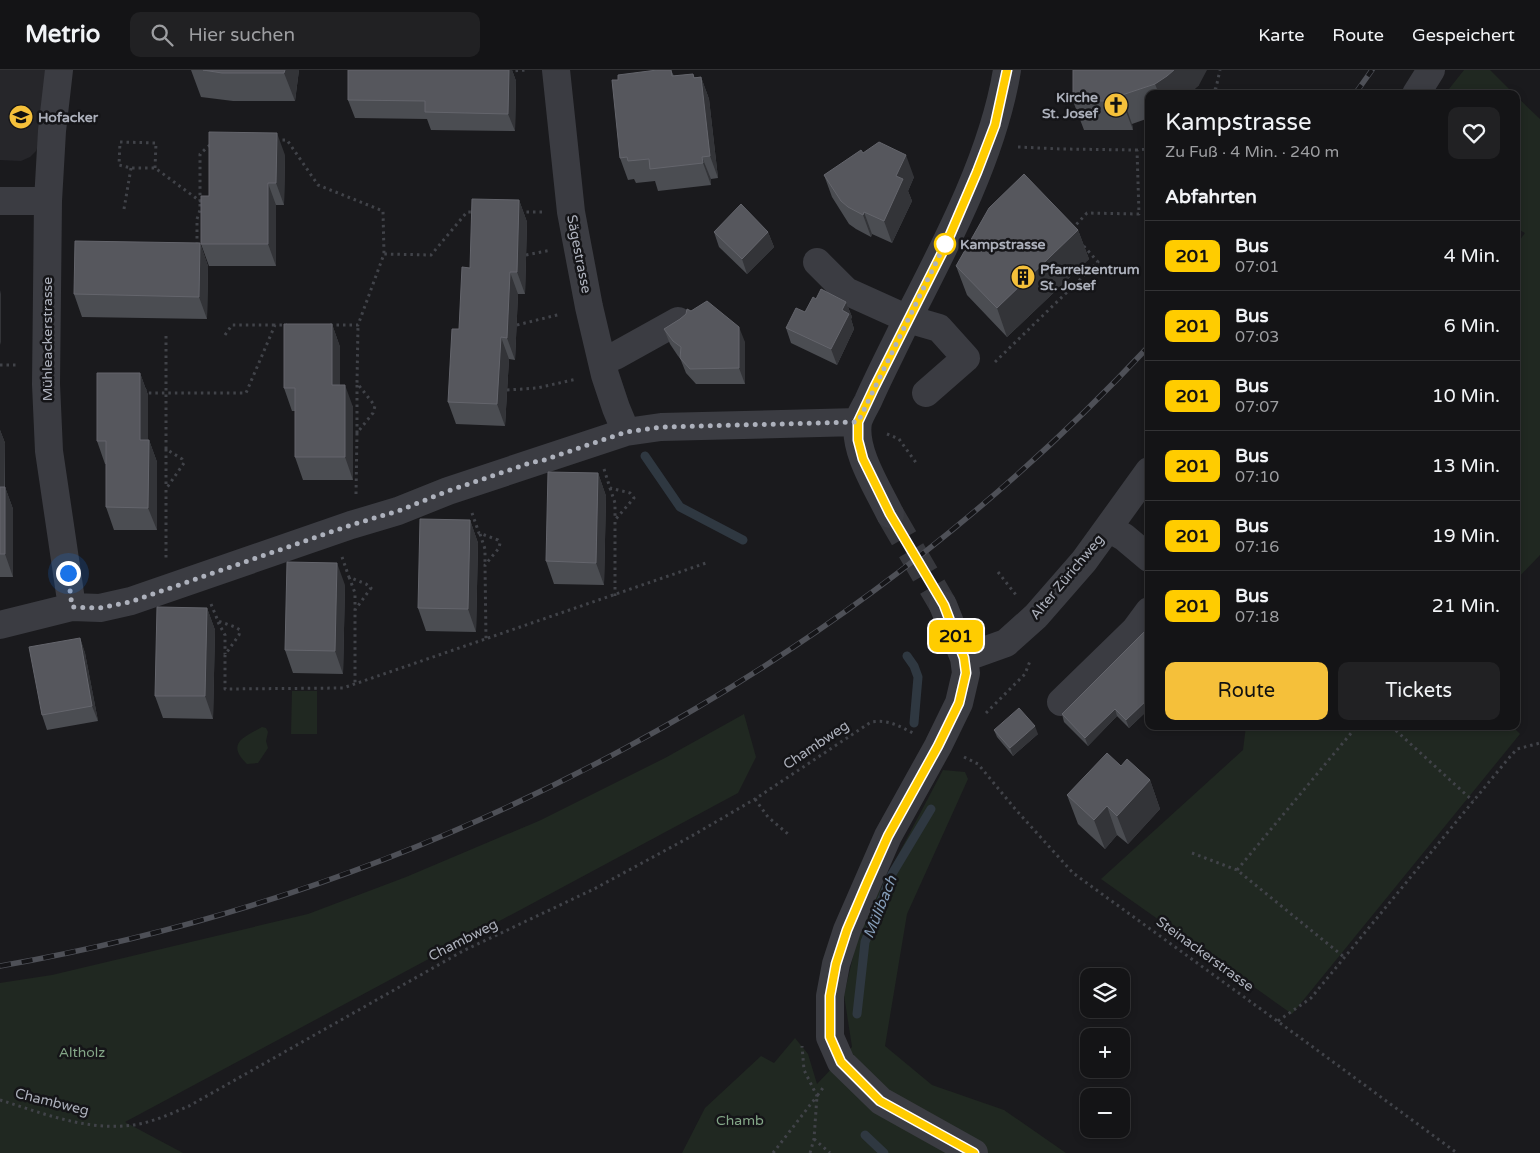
<!DOCTYPE html>
<html lang="de">
<head>
<meta charset="utf-8">
<style>
  :root { --surface:#141416; --page:#212123; --text:#f1f3f6; --muted:#9d9ea1; --line:#333335; --accent:#f5c03a }
  body { margin:0; font-family:"Varela Round",sans-serif; background:var(--page); color:var(--text); height:100vh; display:flex; flex-direction:column; font-size:19px; white-space:nowrap }
  * { box-sizing:border-box; margin:0 }
  p { font-size:16px; color:var(--muted) }
  .icon { flex:none; width:28px; height:28px; fill:none; stroke:currentColor; stroke-width:2; stroke-linecap:round; stroke-linejoin:round }
  .map { position:relative; flex:1; overflow:hidden }
  .drawer { position:absolute; left:1145px; top:20px; width:375px; height:640px; display:flex; flex-direction:column; background:var(--surface); border-radius:10px; box-shadow:0 2px 8px #0003,0 0 0 1px var(--line) }
  .drawer>* { flex:none }
  .badge { padding:0 10px; border-radius:8px; font-size:18px; line-height:32px }
  .fabs { position:absolute; left:1080px; top:898px; display:grid; gap:10px }
  .fabs a { display:grid; place-items:center; width:50px; height:50px; border-radius:10px; background:var(--surface); box-shadow:0 2px 8px #0003,0 0 0 1px var(--line); font-size:25px }
  .you { position:absolute; width:25px; height:25px; margin:-12px; border:4px solid #fff; border-radius:50%; background:#1a73e8; box-shadow:0 0 0 8px #1a73e833 }
  .map>.badge { position:absolute; translate:-50% -50%; box-shadow:0 0 0 2px #fff }
  h2 { padding:0 20px; font-size:19px; line-height:45px }
  .round { display:grid; place-items:center; flex:none; width:52px; height:52px; border-radius:10px; background:var(--page) }
  .overview { display:flex; align-items:center; justify-content:space-between; height:85px; padding:0 20px }
  h1 { font-size:24px; font-weight:600; line-height:38px }
  .primary-button { display:flex; gap:10px; margin-top:auto; padding:10px 20px }
  .primary-button a { flex:1; height:58px; border-radius:10px; background:var(--accent); color:#111; font-size:20px; font-weight:600; line-height:58px; text-align:center }
  .primary-button a+a { background:var(--page); color:var(--text) }
  ul { padding:0; list-style:none }
  li { display:flex; align-items:center; gap:15px; height:70px; padding:0 20px; border-top:1px solid var(--line) }
  li div { flex:1 }
  li b { display:block; font-size:19px }
  li em { font-style:normal }
  li .badge { min-width:55px; font-weight:700; text-align:center }
  header { display:flex; align-items:center; gap:30px; box-sizing:border-box; height:70px; padding:0 25px; background:var(--surface); border-bottom:1px solid var(--line) }
  header strong { font-size:24px }
  nav { display:flex; gap:28px; margin-inline-start:auto; font-size:18px }
  .search { width:350px; height:45px; background:var(--page); display:flex; align-items:center; gap:12px; box-sizing:border-box; padding:0 18px; border-radius:10px; color:var(--muted); font-size:19px }
  .map>svg:first-child { display:block }
  .built { fill:#26262a }
  .green { fill:#202821 }
  .lines { fill:none; stroke-linecap:round; stroke-linejoin:round }
  .stream { stroke:#2f3841; stroke-width:9 }
  .minor-tunnel { stroke:#37383d; stroke-width:28; stroke-dasharray:28 14; stroke-linecap:butt }
  .path { stroke:#414349; stroke-width:3; stroke-dasharray:2.5 4; stroke-linecap:butt }
  .minor { stroke:#3b3c42; stroke-width:28 }
  .rail-casing { stroke:#4e5057; stroke-width:5.5 }
  .rail { stroke:#151518; stroke-width:4; stroke-dasharray:11; stroke-linecap:butt }
  .wall { fill:#4b4d52 }
  .shaded-wall { fill:#333438 }
  .building { fill:#56575d; stroke:#64656c }
  .line-casing { stroke:#fff; stroke-width:11 }
  .line { stroke:#fc0; stroke-width:8 }
  .walk { stroke:#adb1bc; stroke-width:5; stroke-dasharray:0 9 }
  .stop-dot { fill:#fff; stroke:#fc0; stroke-width:2.5 }
  .labels { text-anchor:middle; dominant-baseline:central; stroke-width:5; stroke-linejoin:round; paint-order:stroke }
  .poi-label { font-size:14px; font-weight:bold; fill:#adb1bc; stroke:#151518; text-anchor:start }
  .stop-label { font-size:14px; font-weight:bold; fill:#adb1bc; stroke:#151518; text-anchor:start }
  .street-label { font-size:14px; fill:#adb1bc; stroke:#151518 }
  .park-label { font-size:14px; fill:#84a788; stroke:#151518 }
  .water-label { font-size:15px; font-style:italic; fill:#849cb7; stroke:#151518 }
</style>
</head>
<body>
<header>
<strong>Metrio</strong>
<div class="search"><svg class="icon" aria-label="search" viewBox="0 0 24 24"><circle cx="10" cy="10" r="6"/><path d="M15 15l6 6"/></svg>Hier suchen</div>
<nav><a>Karte</a><a>Route</a><a>Gespeichert</a></nav>
</header>
<div class="map">
<svg width="1540" height="1083" viewBox="0 0 1540 1083">
  <rect width="100%" height="100%" fill="#1a1a1d"/>
  <path class="built" d="M 0,0 L 47,0 L 39,74 L 36,81 L 30,87 L 21,91 L 0,90 Z"/>
  <path class="green" d="M 1464,0 L 1490,0 L 1514,24 L 1445,24 Z
    M 1516,26 L 1540,49 L 1540,485 L 1516,510 L 1516,175 L 1525,163 L 1516,158 Z
    M 292,621 L 317,621 L 317,664 L 291,664 Z
    M 744,644 L 756,687 L 738,723 L 125,1052 L 183,1083 L 0,1083 L 0,913 L 52,905 L 308,844 L 406,807 L 541,750 L 665,688 Z
    M 1246,656 L 1512,656 L 1520,664 L 1292,944 L 1101,809 L 1243,680 Z
    M 262,657 L 266,658 L 268,662 L 266,671 L 268,678 L 258,693 L 247,694 C 225,673 245,667 262,657 Z
    M 943,700 L 965,702 L 968,709 L 907,844 L 885,976 L 932,1015 L 1004,1040 L 1066,1083 L 682,1083 L 705,1038 L 761,986 L 774,993 L 795,968 L 808,984 L 817,1014 L 852,977 L 844,925 L 860,857 Z"/>
  <g class="lines">
    <path class="stream" d="M 645,386 L 680,437 L 743,470
      M 907,586 L 914,596 L 918,607 L 914,653
      M 857,944 L 865,872 L 892,804 L 931,739
      M 865,1065 L 884,1083"/>
    <path class="minor-tunnel" d="M 890,444 L 943,535"/>
    <path class="path" d="M 509,1 L 528,0
      M 1210,24 L 1216,18 L 1220,0
      M 276,70 L 287,70 L 318,115 L 383,141 L 384,184
      M 1018,77 L 1061,79 L 1137,80
      M 155,98 L 156,73 L 120,72 L 119,95 L 131,98 L 155,98 L 200,131 L 200,84 L 212,73
      M 124,139 L 131,98
      M 520,142 L 542,142
      M 1072,159 L 1087,143 L 1139,144 L 1137,80 L 1149,79
      M 197,175 L 197,149 L 200,140 L 200,131
      M 526,185 L 551,180
      M 330,255 L 358,255 L 384,184 L 431,185 L 467,142 L 474,142
      M 517,255 L 561,244
      M 225,265 L 232,255 L 275,255
      M 166,266 L 166,379 L 182,389 L 184,393 L 166,419 L 166,488
      M 995,292 L 1098,192 L 1081,173
      M 0,295 L 19,295
      M 144,319 L 148,323 L 246,323 L 275,255 L 287,255
      M 507,320 L 537,318 L 577,309
      M 357,363 L 357,314
      M 887,364 L 899,369 L 917,394
      M 166,379 L 166,418
      M 604,399 L 610,418 L 630,423 L 634,428 L 615,450 L 615,526
      M 610,418 L 615,433 L 615,449
      M 356,424 L 357,363 L 373,343 L 375,336 L 357,313 L 358,255
      M 472,443 L 479,463 L 498,470 L 500,473 L 499,478 L 485,495 L 486,570
      M 480,464 L 485,479 L 485,494
      M 342,487 L 349,507 L 366,514 L 371,518 L 355,540 L 355,614
      M 998,502 L 1016,525
      M 349,507 L 355,523 L 355,540
      M 211,534 L 218,551 L 235,557 L 240,560 L 239,565 L 225,585 L 225,619 L 343,618 L 706,493
      M 218,552 L 225,565 L 225,584
      M 986,643 L 1025,604 L 1030,591
      M 1391,656 L 1473,731
      M 964,687 L 978,694 L 1016,740 L 1073,803 L 1302,969 L 1457,1083
      M 755,729 L 768,747 L 788,764
      M 1192,783 L 1237,800 L 1344,887
      M 1237,800 L 1357,656
      M 1278,951 L 1311,928 L 1508,689 L 1517,679 L 1540,673
      M 0,1030 C 39,1042 82,1059 123,1056 C 147,1055 168,1045 189,1036 L 463,881 L 594,819 L 690,767 L 755,729 L 871,652 C 888,649 899,656 913,663
      M 814,1069 L 830,1083
      M 773,1083 L 817,1026 L 804,1000 L 802,976
      M 810,1083 L 814,1069 L 817,1026 L 825,1015"/>
    <path class="minor" d="M 59,0 L 52,61 L 48,131 L 46,314 L 49,381 L 72,537
      M 556,0 L 571,142 L 589,237 L 605,305 L 616,338 L 626,362
      M 1416,24 L 1431,0
      M 0,131 L 48,131
      M 817,192 L 846,221 L 908,249 L 939,258 L 966,288 L 926,323
      M 602,289 L 615,286 L 678,251
      M 890,444 C 878,419 853,381 858,352 C 860,345 865,337 868,331 C 879,306 892,281 904,256 C 944,178 993,87 1007,0
      M 1108,458 L 1124,467 L 1149,488
      M 943,535 L 964,588 L 966,603 L 959,633 L 938,676 L 888,766 L 847,860 L 836,894 L 830,926 L 830,967 L 841,992 L 881,1031 L 974,1083
      M 0,555 L 72,537 L 100,538 L 131,531 L 351,455 L 398,441 L 448,421 L 626,362 L 661,357 L 858,352
      M 964,588 L 1006,573 L 1036,546 L 1084,491 L 1149,401
      M 1061,632 L 1135,560 L 1149,541"/>
    <defs>
      <path id="rail" d="M 1355,24 L 1372,0
        M 0,896 C 435,820 847,599 1149,276"/>
    </defs>
    <use href="#rail" class="rail-casing"/>
    <use href="#rail" class="rail"/>
  </g>
  <path class="wall" d="M 191,0 L 299,0 L 295,31 L 233,31 L 201,27 Z
    M 348,0 L 512,0 L 516,11 L 515,61 L 431,60 L 427,49 L 355,48 L 348,30 Z
    M 671,0 L 674,6 L 693,4 L 694,7 L 701,7 L 709,29 L 718,108 L 711,109 L 711,115 L 658,121 L 655,111 L 636,113 L 634,109 L 628,110 L 620,88 Z
    M 1073,0 L 1199,15 L 1189,24 L 1149,24 L 1149,48 L 1132,54 L 1133,60 L 1084,60 L 1073,31 Z
    M 863,83 L 914,107 L 908,121 L 912,131 L 892,173 L 872,164 L 871,167 L 856,159 L 849,154 L 832,127 L 824,105 Z
    M 285,85 L 284,135 L 276,135 L 276,196 L 209,196 L 201,174 L 209,126 Z
    M 519,130 L 527,152 L 525,224 L 518,224 L 515,290 L 509,289 L 505,356 L 456,354 L 448,332 L 470,198 Z
    M 1078,160 L 1089,189 L 1007,267 L 967,225 L 956,196 Z
    M 714,162 L 768,162 L 774,177 L 747,204 L 719,177 Z
    M 200,173 L 208,196 L 207,249 L 82,247 L 74,224 Z
    M 816,229 L 846,232 L 852,247 L 851,249 L 854,259 L 837,295 L 791,273 L 786,258 L 805,242 Z
    M 691,241 L 745,272 L 745,314 L 696,314 L 686,303 L 680,288 L 678,286 L 670,274 L 664,259 L 680,249 Z
    M 332,254 L 340,277 L 340,315 L 353,337 L 353,410 L 303,410 L 295,387 L 295,341 L 292,341 L 284,318 Z
    M 140,303 L 148,325 L 148,370 L 149,370 L 157,392 L 157,460 L 114,460 L 106,437 L 106,394 L 105,394 L 97,371 Z
    M 0,360 L 5,373 L 5,417 L 13,439 L 13,507 L 0,507 Z
    M 598,403 L 606,426 L 604,515 L 554,514 L 546,491 Z
    M 470,450 L 478,473 L 476,562 L 426,561 L 418,538 Z
    M 345,515 L 343,604 L 293,603 L 285,580 Z
    M 207,538 L 215,560 L 213,649 L 163,648 L 155,626 Z
    M 1149,557 L 1149,639 L 1129,658 L 1117,646 L 1088,676 L 1064,652 L 1062,644 Z
    M 80,568 L 85,583 L 98,651 L 47,660 L 42,645 Z
    M 994,660 L 1038,664 L 1013,686 L 997,667 Z
    M 1121,696 L 1150,710 L 1160,739 L 1128,774 L 1117,765 L 1105,779 L 1078,754 L 1067,725 Z"/>
  <path class="shaded-wall" d="M 285,0 L 299,0 L 295,31 L 284,3 Z
    M 509,0 L 512,0 L 516,11 L 515,61 L 508,44 Z
    M 1174,0 L 1207,0 L 1199,15 L 1189,24 L 1159,24 L 1155,14 Z
    M 701,7 L 709,29 L 718,108 L 710,86 Z
    M 1122,25 L 1132,54 L 1133,60 L 1122,31 Z
    M 277,63 L 285,85 L 284,135 L 276,113 Z
    M 906,85 L 914,107 L 908,121 L 912,131 L 892,173 L 884,151 L 896,106 Z
    M 702,87 L 711,109 L 711,115 L 703,93 Z
    M 268,113 L 276,135 L 276,196 L 268,174 Z
    M 519,130 L 527,152 L 525,224 L 517,202 Z
    M 864,142 L 872,164 L 871,167 L 863,145 Z
    M 1078,160 L 1089,189 L 1007,267 L 997,238 Z
    M 768,162 L 774,177 L 747,204 L 742,189 Z
    M 200,173 L 208,196 L 207,249 L 199,227 Z
    M 510,202 L 518,224 L 515,290 L 507,268 Z
    M 0,220 L 1,224 L 1,275 L 0,272 Z
    M 846,232 L 852,247 L 851,249 L 854,259 L 837,295 L 831,279 L 842,240 Z
    M 332,254 L 340,277 L 340,337 L 332,315 Z
    M 739,257 L 745,272 L 745,314 L 739,298 Z
    M 501,267 L 509,289 L 505,356 L 497,334 Z
    M 140,303 L 148,325 L 148,392 L 140,370 Z
    M 345,315 L 353,337 L 353,410 L 345,387 Z
    M 0,360 L 5,373 L 4,439 L 0,427 Z
    M 149,370 L 157,392 L 157,460 L 148,438 Z
    M 598,403 L 606,426 L 604,515 L 596,493 Z
    M 5,417 L 13,439 L 13,507 L 5,484 Z
    M 470,450 L 478,473 L 476,562 L 468,539 Z
    M 337,493 L 345,515 L 343,604 L 335,581 Z
    M 207,538 L 215,560 L 213,649 L 205,626 Z
    M 80,568 L 85,583 L 98,651 L 92,636 Z
    M 1149,628 L 1149,639 L 1129,658 L 1126,650 Z
    M 1115,639 L 1117,646 L 1088,676 L 1085,668 Z
    M 1035,656 L 1038,664 L 1013,686 L 1010,678 Z
    M 1150,710 L 1160,739 L 1128,774 L 1117,746 Z
    M 1107,736 L 1117,765 L 1105,779 L 1094,750 Z"/>
  <path class="building" d="M 203,0 L 285,0 L 284,3 L 222,3 Z
    M 348,0 L 509,0 L 508,44 L 425,42 L 425,31 L 348,30 Z
    M 657,0 L 671,0 L 672,6 L 693,4 L 694,8 L 701,7 L 710,86 L 702,87 L 703,93 L 650,99 L 649,89 L 628,91 L 627,87 L 620,88 L 612,10 L 618,10 L 618,5 Z
    M 1073,0 L 1174,0 L 1167,6 L 1155,14 L 1122,25 L 1122,31 L 1073,31 Z
    M 209,62 L 277,63 L 276,113 L 268,113 L 268,174 L 201,174 L 201,126 L 209,126 Z
    M 879,72 L 906,85 L 896,106 L 903,109 L 884,151 L 864,142 L 863,145 L 848,137 L 841,131 L 824,105 L 861,80 L 863,83 Z
    M 1024,104 L 1078,160 L 997,238 L 956,196 L 989,138 Z
    M 472,129 L 519,130 L 517,202 L 510,202 L 507,268 L 501,267 L 497,334 L 448,332 L 452,259 L 459,259 L 462,197 L 470,198 Z
    M 741,134 L 768,162 L 742,189 L 714,162 Z
    M 75,171 L 200,173 L 199,227 L 74,224 Z
    M 821,219 L 846,232 L 842,240 L 849,244 L 831,279 L 786,258 L 796,238 L 805,242 L 813,227 L 816,229 Z
    M 707,231 L 739,257 L 739,298 L 690,299 L 680,288 L 681,277 L 673,271 L 664,259 L 680,249 L 686,244 L 687,239 L 691,241 Z
    M 284,254 L 332,254 L 332,315 L 345,315 L 345,387 L 295,387 L 295,318 L 284,318 Z
    M 97,303 L 140,303 L 140,370 L 149,370 L 148,438 L 106,437 L 106,371 L 97,371 Z
    M 548,402 L 598,403 L 596,493 L 546,491 Z
    M 0,417 L 5,417 L 5,484 L 0,484 Z
    M 420,449 L 470,450 L 468,539 L 418,538 Z
    M 287,492 L 337,493 L 335,581 L 285,580 Z
    M 157,537 L 207,538 L 205,626 L 155,626 Z
    M 1149,557 L 1149,628 L 1126,650 L 1115,639 L 1085,668 L 1062,644 Z
    M 80,568 L 92,636 L 42,645 L 29,577 Z
    M 1019,638 L 1035,656 L 1010,678 L 994,660 Z
    M 1107,683 L 1121,696 L 1127,689 L 1150,710 L 1117,746 L 1107,736 L 1094,750 L 1067,725 Z"/>
  <g class="lines">
    <defs>
      <path id="line" d="M 974,1083 L 880,1031 L 841,992 L 830,967 L 830,926 L 836,894 L 847,860 L 867,813 L 888,766 L 938,676 L 959,633 L 966,603 L 964,588 L 944,535 L 890,444 L 863,389 L 858,370 L 858,352 L 874,318 L 944,179 L 977,102 L 995,55 L 1007,0"/>
    </defs>
    <use href="#line" class="line-casing"/>
    <use href="#line" class="line"/>
    <path class="walk" d="M 68,503 L 72,537 L 100,538 L 130,532 L 351,455 L 398,441 L 448,421 L 530,393 L 544,390 L 626,362 L 661,357 L 858,352 L 945,174"/>
  </g>
  <defs>
    <symbol id="church-disc" viewBox="-11 -11 22 22"><circle r="9.5" fill="#f5c03a" stroke="#151518"/><path d="M-1.2-6h2.4v3.5h3.3v2.4h-3.3V6h-2.4V-.1h-3.3v-2.4h3.3Z" fill="#111"/></symbol>
    <symbol id="school-disc" viewBox="-11 -11 22 22"><circle r="9.5" fill="#f5c03a" stroke="#151518"/><path d="M0-5L7-2L0 1L-7-2ZM-4 1L0 2.5L4 1V4Q0 6-4 4Z" fill="#111"/></symbol>
    <symbol id="building-disc" viewBox="-11 -11 22 22"><circle r="9.5" fill="#f5c03a" stroke="#151518"/><path d="M-4-6H4V6H1V3H-1V6H-4ZM-2.5-4.3h1.7v1.8h-1.7ZM.8-4.3h1.7v1.8H.8ZM-2.5-1h1.7V.8h-1.7ZM.8-1h1.7V.8H.8Z" fill="#111"/></symbol>
  </defs>
  <g fill-rule="evenodd">
    <use href="#church-disc" x="1102" y="21" width="28" height="28"/>
    <use href="#school-disc" x="7" y="33" width="28" height="28"/>
    <use href="#building-disc" x="1009" y="193" width="28" height="28"/>
  </g>
  <circle class="stop-dot" cx="945" cy="174" r="10"/>
  <g class="labels">
    <g class="poi-label">
      <text x="1098" y="27" text-anchor="end">Kirche<tspan x="1098" dy="16">St. Josef</tspan></text>
      <text x="38" y="47">Hofacker</text>
      <text x="1040" y="199">Pfarreizentrum<tspan x="1040" dy="16">St. Josef</tspan></text>
    </g>
    <g class="stop-label">
      <text x="960" y="174">Kampstrasse</text>
    </g>
    <g class="street-label">
      <text transform="translate(579 184) rotate(79)">Sägestrasse</text>
      <text transform="translate(47 269) rotate(-90)">Mühleackerstrasse</text>
      <text transform="translate(1067 507) rotate(-50)">Alter Zürichweg</text>
      <text transform="translate(816 675) rotate(-34)">Chambweg</text>
      <text transform="translate(463 870) rotate(-27)">Chambweg</text>
      <text transform="translate(1205 884) rotate(36)">Steinackerstrasse</text>
      <text transform="translate(52 1032) rotate(14)">Chambweg</text>
    </g>
    <g class="park-label">
      <text x="82" y="982">Altholz</text>
      <text x="740" y="1050">Chamb</text>
    </g>
    <g class="water-label">
      <text transform="translate(880 837) rotate(-68)">Mülibach</text>
    </g>
  </g>
</svg>
<div class="fabs">
<a><svg class="icon" aria-label="layers" viewBox="0 0 24 24"><path d="M12 4l9 5-9 5-9-5zM3 14l9 5 9-5"/></svg></a>
<a>+</a>
<a>−</a>
</div>
<div class="you" style="left:68px;top:503px"></div>
<b class="badge" style="left:956px;top:566px;background:#fc0;color:#111">201</b>
<section class="drawer">
<div class="overview"><div><h1>Kampstrasse</h1><p>Zu Fuß · 4 Min. · 240 m</p></div><a class="round"><svg class="icon" aria-label="heart" viewBox="0 0 24 24"><path d="M12 20l-8-8c-3-5 5-10 8-4 3-6 11-1 8 4z"/></svg></a></div>
<h2>Abfahrten</h2>
<ul>
<li><span class="badge" style="background:#fc0;color:#111">201</span><div><b>Bus</b><p>07:01</p></div><em>4 Min.</em></li>
<li><span class="badge" style="background:#fc0;color:#111">201</span><div><b>Bus</b><p>07:03</p></div><em>6 Min.</em></li>
<li><span class="badge" style="background:#fc0;color:#111">201</span><div><b>Bus</b><p>07:07</p></div><em>10 Min.</em></li>
<li><span class="badge" style="background:#fc0;color:#111">201</span><div><b>Bus</b><p>07:10</p></div><em>13 Min.</em></li>
<li><span class="badge" style="background:#fc0;color:#111">201</span><div><b>Bus</b><p>07:16</p></div><em>19 Min.</em></li>
<li><span class="badge" style="background:#fc0;color:#111">201</span><div><b>Bus</b><p>07:18</p></div><em>21 Min.</em></li>
</ul>
<div class="primary-button"><a>Route</a><a>Tickets</a></div>
</section>
</div>
</body>
</html>
